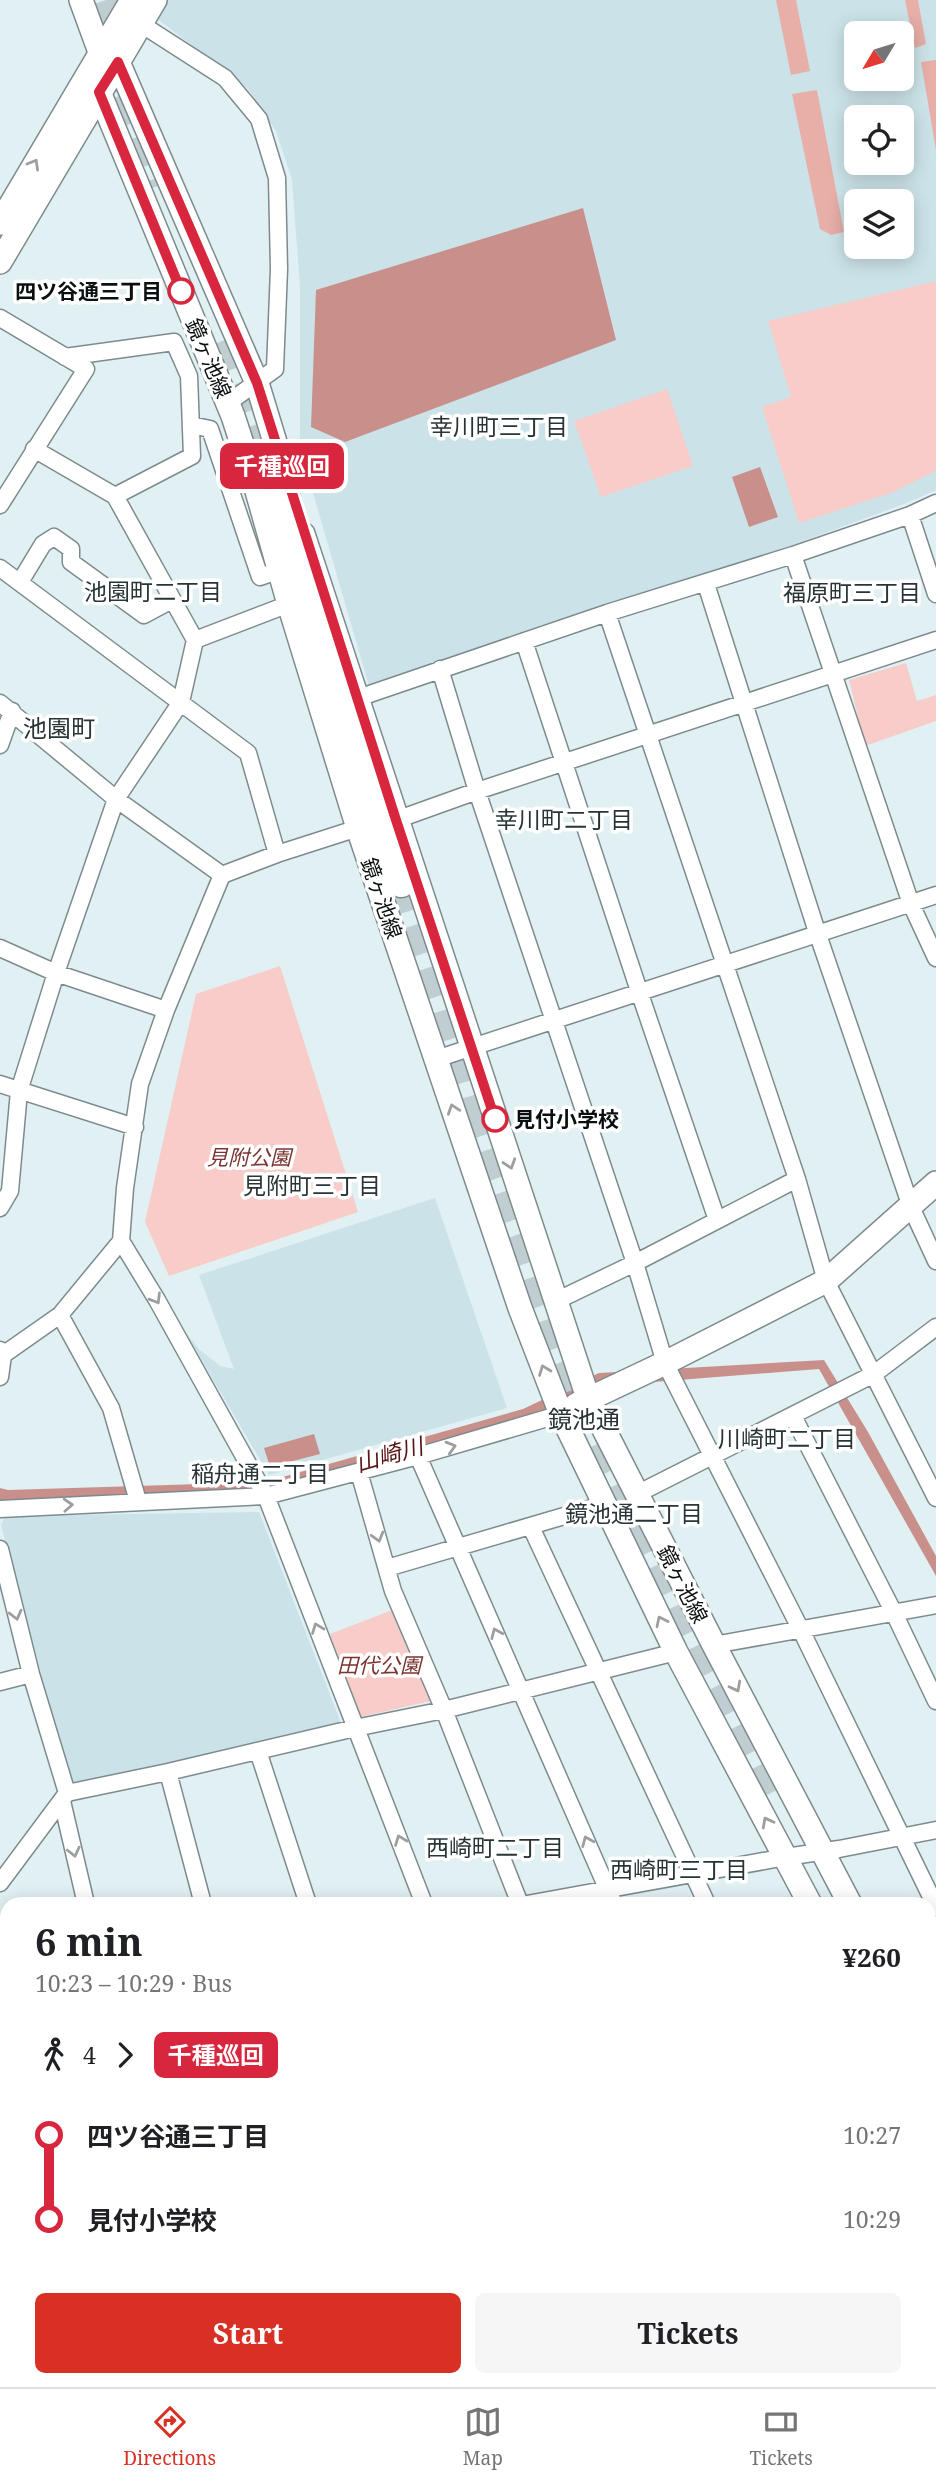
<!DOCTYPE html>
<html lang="en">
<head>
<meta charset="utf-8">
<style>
  :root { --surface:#fff; --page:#f6f6f6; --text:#202124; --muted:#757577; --line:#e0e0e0; --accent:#d93025 }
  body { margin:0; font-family:"Noto Serif","Noto Sans JP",serif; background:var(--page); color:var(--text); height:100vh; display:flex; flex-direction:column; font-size:26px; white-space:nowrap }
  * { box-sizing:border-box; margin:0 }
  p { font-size:23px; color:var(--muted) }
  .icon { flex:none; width:38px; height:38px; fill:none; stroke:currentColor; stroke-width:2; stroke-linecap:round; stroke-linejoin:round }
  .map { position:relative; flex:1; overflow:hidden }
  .panel { position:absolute; left:0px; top:1897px; width:936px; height:490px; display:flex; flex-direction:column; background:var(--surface); border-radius:21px 21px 0 0; box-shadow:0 4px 18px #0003 }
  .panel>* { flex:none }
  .badge { padding:0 14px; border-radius:10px; font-size:24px; line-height:46px }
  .needle { width:46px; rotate:232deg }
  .tools { position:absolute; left:844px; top:21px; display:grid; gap:14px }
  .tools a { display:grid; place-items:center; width:70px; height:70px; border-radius:10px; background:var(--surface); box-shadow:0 4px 18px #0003; font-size:35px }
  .map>.badge { position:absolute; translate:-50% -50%; box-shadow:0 0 0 4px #fff }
  .legs { display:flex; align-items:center; gap:10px; height:77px; padding:0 35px; font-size:23px }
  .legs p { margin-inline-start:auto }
  .headline { display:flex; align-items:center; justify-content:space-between; height:119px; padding:0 35px }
  h1 { font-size:38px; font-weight:700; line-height:52px }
  .button { display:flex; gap:14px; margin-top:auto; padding:14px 35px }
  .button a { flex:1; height:80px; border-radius:10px; background:var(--accent); color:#fff; font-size:28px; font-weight:700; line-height:80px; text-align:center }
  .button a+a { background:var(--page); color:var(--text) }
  ul { padding:0 35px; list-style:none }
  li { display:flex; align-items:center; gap:24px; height:84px; font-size:26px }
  li i { display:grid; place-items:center; width:10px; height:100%; margin:0 9px; background:currentColor }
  li i::after { content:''; width:18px; height:18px; margin:-9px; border:5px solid; border-radius:50%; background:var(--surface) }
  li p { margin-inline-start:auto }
  li:first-child i { background:linear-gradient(#0000 50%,currentColor 0) }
  li:last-child i { background:linear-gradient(currentColor 50%,#0000 0) }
  .tab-bar { display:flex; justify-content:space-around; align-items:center; height:98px; border-top:2px solid var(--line); background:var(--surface); font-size:19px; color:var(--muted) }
  .tab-bar a { display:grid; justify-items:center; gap:4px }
  .tab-bar .on { color:var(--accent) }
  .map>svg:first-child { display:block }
  .built { fill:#cbe3e8; fill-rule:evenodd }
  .green { fill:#f8ccc8 }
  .forest { fill:#e8aea8 }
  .water { fill:#c9908b }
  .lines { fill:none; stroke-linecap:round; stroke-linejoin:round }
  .highway-tunnel { stroke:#c1ced1; stroke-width:30; stroke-dasharray:30 15; stroke-linecap:butt }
  .street-casing { stroke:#7d8b8e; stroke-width:19 }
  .secondary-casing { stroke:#7d8b8e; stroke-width:26 }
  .primary-casing { stroke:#7d8b8e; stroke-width:28 }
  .highway-casing { stroke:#7d8b8e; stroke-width:33 }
  .street { stroke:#fff; stroke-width:16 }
  .secondary { stroke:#fff; stroke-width:23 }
  .primary { stroke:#fff; stroke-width:24 }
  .highway { stroke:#fff; stroke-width:30 }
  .oneway { stroke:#9d9f9f }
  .line-1-casing { stroke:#fff; stroke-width:16 }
  .line-1 { stroke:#d7263d; stroke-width:10 }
  .stop-1-dot { fill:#fff; stroke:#d7263d; stroke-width:3.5 }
  .labels { text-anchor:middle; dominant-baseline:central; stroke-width:7; stroke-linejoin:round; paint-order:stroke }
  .stop-label { font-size:21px; font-weight:bold; fill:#0a0f10; stroke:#fff; text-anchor:end }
  .street-label { font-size:21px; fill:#0a0f10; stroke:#fff }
  .park-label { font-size:21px; font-style:italic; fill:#7a3330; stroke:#fff }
  .neighbourhood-label { font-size:23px; fill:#283436; stroke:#fff }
  .water-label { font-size:23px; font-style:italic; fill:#591515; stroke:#fff }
  .quarter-label { font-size:24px; fill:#283436; stroke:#fff }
</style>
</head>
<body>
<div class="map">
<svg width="936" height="2387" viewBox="0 0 936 2387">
  <rect width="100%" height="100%" fill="#e1f0f3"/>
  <path class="built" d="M 133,0 L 936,0 L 936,490 L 904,504 L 607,613 L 371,693 L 300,448 L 300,287 L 292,180 L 276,131 L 247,88 ZM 856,33 L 901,33 L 901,79 L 856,79 ZM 856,117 L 901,117 L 901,163 L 856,163 ZM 856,201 L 901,201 L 901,247 L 856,247 Z
    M 435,1198 L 507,1408 L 269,1475 L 184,1330 L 200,1350 L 220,1366 L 234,1369 L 199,1275 Z
    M 259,1512 L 341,1723 L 71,1785 L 1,1525 L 5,1516 Z"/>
  <path class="green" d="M 936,281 L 936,471 L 891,493 L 799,523 L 762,407 L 791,397 L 768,321 Z
    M 667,389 L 693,466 L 601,497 L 574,421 Z
    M 906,663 L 917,701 L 936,695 L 936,721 L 865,746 L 849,680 Z
    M 280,966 L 358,1212 L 169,1276 L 145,1222 L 196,994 Z
    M 395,1609 L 431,1701 L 360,1717 L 330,1634 Z"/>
  <path class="forest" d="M 776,0 L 796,0 L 810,71 L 791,75 Z
    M 905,0 L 918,0 L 926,44 L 915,48 Z
    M 936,60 L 936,150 L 921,62 Z
    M 817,90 L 844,232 L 831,235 L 820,229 L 792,94 Z"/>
  <path class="water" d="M 583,208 L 616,340 L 345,442 L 311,427 L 316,290 Z
    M 760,467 L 778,517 L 749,527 L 732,477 Z
    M 824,1360 L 868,1432 L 936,1556 L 936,1576 L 819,1369 L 603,1386 L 525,1420 L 271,1491 L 24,1501 L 0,1500 L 0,1488 L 8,1490 L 265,1482 L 523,1409 L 599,1373 Z
    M 314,1434 L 320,1454 L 270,1467 L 264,1448 Z"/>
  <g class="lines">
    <path class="highway-tunnel" d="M 106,0 L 124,53
      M 100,55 L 150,189
      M 228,339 L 265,444
      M 401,882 L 442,1004 L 480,1129
      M 465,1110 L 555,1364 L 590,1447 L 770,1807
      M 929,2080 L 936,2093
      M 929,2116 L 936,2129"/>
    <defs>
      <path id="street" d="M 141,24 L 225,78 L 259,119 L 277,178 L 279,269 L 275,369 L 228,403
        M 0,318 L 86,369 L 0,505
        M 65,357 L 174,342 L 189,376 L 192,456 L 115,496
        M 191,425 L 210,429 L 260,577 L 280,570
        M 34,449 L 115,496 L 195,640
        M 910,515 L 936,594
        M 793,555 L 911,904 L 936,958
        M 0,568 L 248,753 L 277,854
        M 20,582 L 43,544 L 54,537 L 71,549 L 71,562 L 144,615 L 172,600
        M 706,584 L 817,932 L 911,1207 L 936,1261
        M 607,613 L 797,1179 L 826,1281 L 936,1498
        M 524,641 L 639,991 L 717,1220
        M 440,669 L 477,791 L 635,1263 L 665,1363 L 801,1630 L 936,1907
        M 358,698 L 607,613 L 793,555 L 910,515 L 936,503
        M 0,703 L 116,799 L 222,875
        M 0,745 L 12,711
        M 396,820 L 477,791 L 936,640
        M 0,948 L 56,973 L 166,1010
        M 436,1059 L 936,895
        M 0,1084 L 135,1127
        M 0,1208 L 10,1191 L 19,1091 L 56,973 L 116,799 L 181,702 L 195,640 L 289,604
        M 121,1241 L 157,1300 L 266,1496 L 424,1904
        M 556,1301 L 635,1263 L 797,1179
        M 60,1315 L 111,1408 L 138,1501
        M 0,1350 L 3,1355 L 0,1377
        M 3,1355 L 60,1315 L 121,1241 L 125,1188 L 140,1084 L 166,1010 L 222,875 L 277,854 L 358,828
        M 793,1416 L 894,1613 L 936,1701
        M 418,1456 L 614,1904
        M 359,1472 L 393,1591 L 444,1710 L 520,1904
        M 637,1494 L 874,1374 L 936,1327
        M 0,1509 L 266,1496 L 418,1456 L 561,1414
        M 531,1527 L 707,1904
        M 0,1549 L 31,1674 L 67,1793
        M 387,1568 L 605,1504
        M 714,1645 L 936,1605
        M 0,1682 L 31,1674
        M 258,1751 L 308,1904
        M 168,1772 L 203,1904
        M 62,1801 L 86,1904
        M 0,1883 L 67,1793 L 168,1772 L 355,1728 L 444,1710 L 676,1652
        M 527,1904 L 786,1857 L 839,1849 L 936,1830
        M 0,1993 L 7,1999
        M 0,2034 L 7,2025
        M 0,2267 L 7,2265
        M 929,2314 L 936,2312
        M 929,2376 L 935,2387
        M 196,2380 L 198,2387
        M 608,2380 L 610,2387
        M 717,2380 L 720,2387
        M 823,2380 L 826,2387
        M 623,2387 L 651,2380"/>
      <path id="secondary" d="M 81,0 L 100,52 L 99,92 L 233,416 L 255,484 L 289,604 L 358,828 L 520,1308 L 561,1414 L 676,1652 L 810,1904
        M 100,52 L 118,62 L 137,106 L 257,383 L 288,485
        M 0,223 L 132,0
        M 0,262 L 155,0
        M 303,534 L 588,1398 L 714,1645 L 850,1904
        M 576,1405 L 665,1363 L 826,1281 L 936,1183
        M 929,2061 L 936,2074
        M 929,2143 L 936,2156
        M 412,2387 L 415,2380"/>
      <path id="primary" d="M 929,2200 L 936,2198
        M 20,2387 L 52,2380
        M 97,2387 L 127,2380"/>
      <path id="highway" d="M 283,469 L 286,518 L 306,598 L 341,704 L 368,801 L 401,882"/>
    </defs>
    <use href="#street" class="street-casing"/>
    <use href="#secondary" class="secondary-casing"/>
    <use href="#primary" class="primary-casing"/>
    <use href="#highway" class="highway-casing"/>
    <use href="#street" class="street"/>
    <use href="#secondary" class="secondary"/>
    <use href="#primary" class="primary"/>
    <use href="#highway" class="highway"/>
  </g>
  <defs><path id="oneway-chevron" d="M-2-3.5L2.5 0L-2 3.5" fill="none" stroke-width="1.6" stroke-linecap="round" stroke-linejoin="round" transform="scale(1.75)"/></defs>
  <g class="oneway">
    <use href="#oneway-chevron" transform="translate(34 164) rotate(-60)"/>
    <use href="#oneway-chevron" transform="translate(453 1109) rotate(-109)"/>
    <use href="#oneway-chevron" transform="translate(510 1164) rotate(72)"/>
    <use href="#oneway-chevron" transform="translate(156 1299) rotate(59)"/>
    <use href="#oneway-chevron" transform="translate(544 1370) rotate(-111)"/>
    <use href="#oneway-chevron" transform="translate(451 1447) rotate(-16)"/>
    <use href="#oneway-chevron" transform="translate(68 1505) rotate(-3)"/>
    <use href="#oneway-chevron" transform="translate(378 1537) rotate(74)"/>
    <use href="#oneway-chevron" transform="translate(16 1615) rotate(76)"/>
    <use href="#oneway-chevron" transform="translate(661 1621) rotate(-116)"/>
    <use href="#oneway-chevron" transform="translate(317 1628) rotate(-111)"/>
    <use href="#oneway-chevron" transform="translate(496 1633) rotate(-114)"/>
    <use href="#oneway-chevron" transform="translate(736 1687) rotate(62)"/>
    <use href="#oneway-chevron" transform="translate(767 1822) rotate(-118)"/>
    <use href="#oneway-chevron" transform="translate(400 1840) rotate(-111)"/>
    <use href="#oneway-chevron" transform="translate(587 1841) rotate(-113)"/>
    <use href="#oneway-chevron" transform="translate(74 1852) rotate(77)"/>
  </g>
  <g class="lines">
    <defs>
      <path id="line-1" d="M 181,291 L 99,92 L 118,62 L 257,383 L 396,820 L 495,1119"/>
    </defs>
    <use href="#line-1" class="line-1-casing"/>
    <use href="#line-1" class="line-1"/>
  </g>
  <g class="stop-1-dot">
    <circle cx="181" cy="291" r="12"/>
    <circle cx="495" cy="1119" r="12"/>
  </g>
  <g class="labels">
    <g class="stop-label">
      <text x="162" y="291">四ツ谷通三丁目</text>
      <text x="514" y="1119" text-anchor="start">見付小学校</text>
    </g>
    <g class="street-label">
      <text transform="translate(209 358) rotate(67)">鏡ヶ池線</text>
      <text transform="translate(382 898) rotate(71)">鏡ヶ池線</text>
      <text transform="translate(683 1584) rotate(63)">鏡ヶ池線</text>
    </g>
    <g class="park-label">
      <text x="249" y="1157">見附公園</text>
      <text x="379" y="1665">田代公園</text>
    </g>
    <g class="neighbourhood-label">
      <text x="499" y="426">幸川町三丁目</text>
      <text x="153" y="591">池園町二丁目</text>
      <text x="852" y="592">福原町三丁目</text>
      <text x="564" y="819">幸川町二丁目</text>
      <text x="312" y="1185">見附町三丁目</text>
      <text x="787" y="1438">川崎町二丁目</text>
      <text x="260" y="1473">稲舟通二丁目</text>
      <text x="634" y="1513">鏡池通二丁目</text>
      <text x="495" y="1847">西崎町二丁目</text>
      <text x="679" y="1869">西崎町三丁目</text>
    </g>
    <g class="water-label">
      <text transform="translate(389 1454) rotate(-16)">山崎川</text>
    </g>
    <g class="quarter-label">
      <text x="59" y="727">池園町</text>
      <text x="584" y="1418">鏡池通</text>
    </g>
  </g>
</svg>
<div class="tools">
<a><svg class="needle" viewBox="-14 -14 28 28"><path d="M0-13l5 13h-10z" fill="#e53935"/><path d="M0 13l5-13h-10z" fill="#757577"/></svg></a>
<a><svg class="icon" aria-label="locate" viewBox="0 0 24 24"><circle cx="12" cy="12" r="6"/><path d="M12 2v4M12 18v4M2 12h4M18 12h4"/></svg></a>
<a><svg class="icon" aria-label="layers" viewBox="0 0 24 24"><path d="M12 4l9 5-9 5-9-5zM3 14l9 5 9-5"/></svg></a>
</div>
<b class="badge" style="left:282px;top:466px;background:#d7263d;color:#fff">千種巡回</b>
<section class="panel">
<div class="headline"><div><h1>6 min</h1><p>10:23 – 10:29 · Bus</p></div><b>¥260</b></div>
<div class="legs"><svg class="icon" aria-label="walk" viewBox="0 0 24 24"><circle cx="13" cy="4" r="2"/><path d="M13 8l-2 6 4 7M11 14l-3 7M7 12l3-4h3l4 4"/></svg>4<svg class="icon" aria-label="forward" viewBox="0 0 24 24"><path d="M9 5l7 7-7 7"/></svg><b class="badge" style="background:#d7263d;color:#fff">千種巡回</b></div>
<ul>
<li><i style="color:#d7263d"></i><b>四ツ谷通三丁目</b><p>10:27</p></li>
<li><i style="color:#d7263d"></i><b>見付小学校</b><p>10:29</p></li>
</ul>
<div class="button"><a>Start</a><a>Tickets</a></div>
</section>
</div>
<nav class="tab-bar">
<a class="on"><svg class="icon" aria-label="directions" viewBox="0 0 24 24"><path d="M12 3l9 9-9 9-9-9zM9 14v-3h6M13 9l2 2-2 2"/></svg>Directions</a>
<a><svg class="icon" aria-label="map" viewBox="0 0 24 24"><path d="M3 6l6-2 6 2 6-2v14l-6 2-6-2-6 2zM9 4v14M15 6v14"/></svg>Map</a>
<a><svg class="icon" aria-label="tickets" viewBox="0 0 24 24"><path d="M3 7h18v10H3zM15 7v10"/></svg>Tickets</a>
</nav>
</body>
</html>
